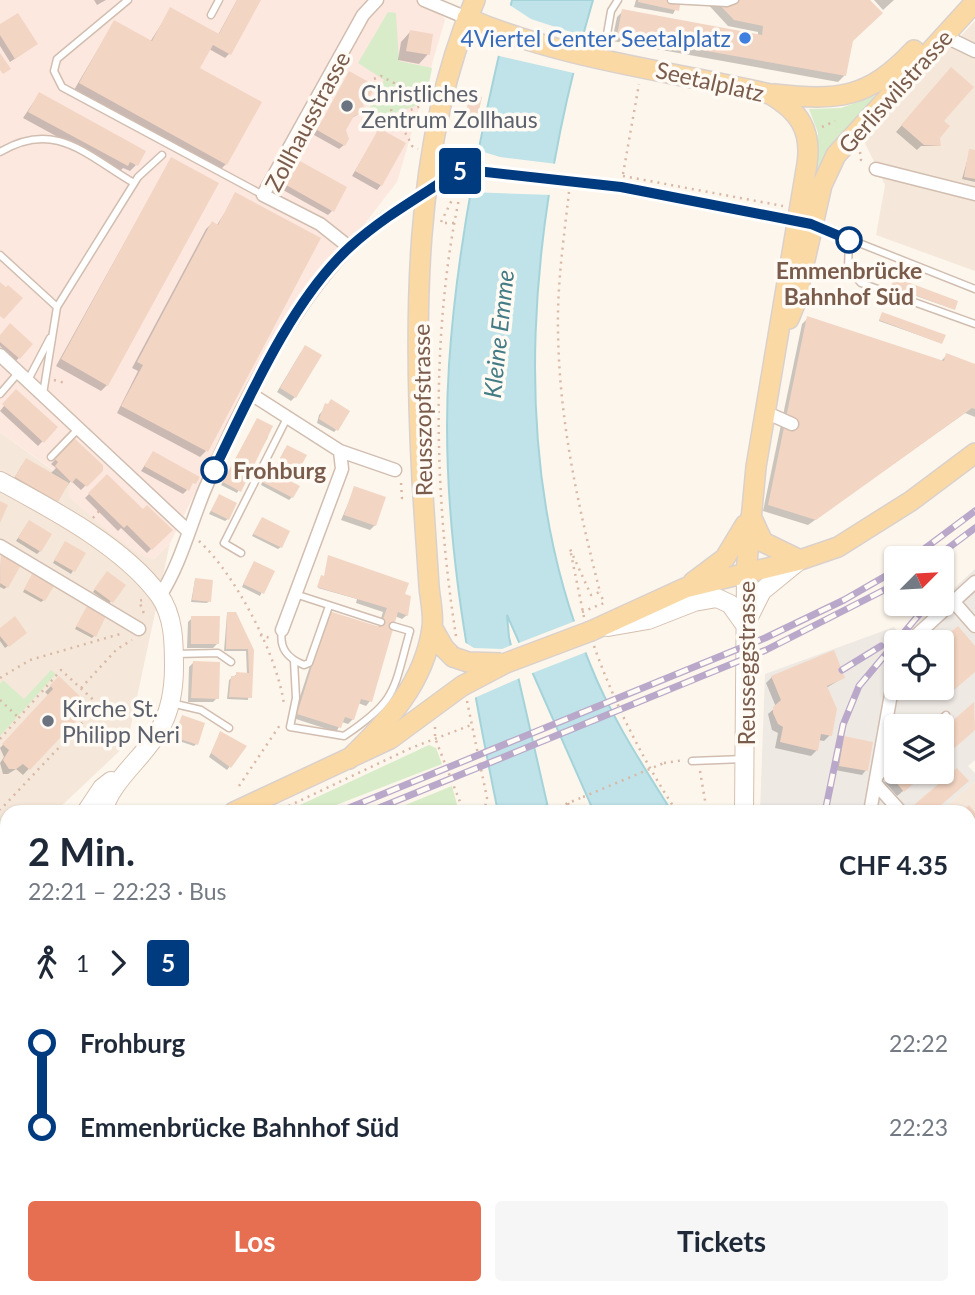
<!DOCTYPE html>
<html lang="de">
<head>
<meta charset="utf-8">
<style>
  :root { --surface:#fff; --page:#f6f6f7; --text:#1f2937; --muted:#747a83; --accent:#e76f51 }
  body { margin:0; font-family:Lato,sans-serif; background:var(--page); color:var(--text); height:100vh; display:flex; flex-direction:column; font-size:26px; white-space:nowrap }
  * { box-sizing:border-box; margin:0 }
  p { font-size:23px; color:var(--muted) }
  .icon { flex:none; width:38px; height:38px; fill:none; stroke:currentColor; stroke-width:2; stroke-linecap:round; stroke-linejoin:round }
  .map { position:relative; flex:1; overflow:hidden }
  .sheet { position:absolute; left:0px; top:805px; width:976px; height:490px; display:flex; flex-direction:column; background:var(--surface); border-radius:21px 21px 0 0; box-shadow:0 2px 5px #0004 }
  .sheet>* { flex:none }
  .badge { padding:0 14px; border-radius:5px; font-size:24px; line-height:46px }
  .needle { width:46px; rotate:66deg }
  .fabs { position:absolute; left:884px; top:546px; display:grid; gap:14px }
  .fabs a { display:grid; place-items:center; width:70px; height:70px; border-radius:7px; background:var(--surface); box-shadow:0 2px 5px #0004; font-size:35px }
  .map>.badge { position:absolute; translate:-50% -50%; box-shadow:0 0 0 4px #fff }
  .legs { display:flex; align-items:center; gap:10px; height:77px; padding:0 28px; font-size:23px }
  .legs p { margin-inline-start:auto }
  .headline { display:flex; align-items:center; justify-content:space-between; height:119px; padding:0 28px }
  h1 { font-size:38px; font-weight:700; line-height:52px }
  .button { display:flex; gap:14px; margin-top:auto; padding:14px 28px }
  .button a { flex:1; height:80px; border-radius:7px; background:var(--accent); color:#fff; font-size:28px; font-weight:700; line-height:80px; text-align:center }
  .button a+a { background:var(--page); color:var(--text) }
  ul { padding:0 28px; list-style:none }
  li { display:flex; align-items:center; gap:24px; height:84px; font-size:26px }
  li i { display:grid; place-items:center; width:10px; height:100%; margin:0 9px; background:currentColor }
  li i::after { content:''; width:18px; height:18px; margin:-9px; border:5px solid; border-radius:50%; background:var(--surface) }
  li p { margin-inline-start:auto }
  li:first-child i { background:linear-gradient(#0000 50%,currentColor 0) }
  li:last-child i { background:linear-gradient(currentColor 50%,#0000 0) }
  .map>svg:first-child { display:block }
  .residential { fill:#f5e8da }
  .commercial { fill:#fde8e0 }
  .industrial { fill:#efe9e4; fill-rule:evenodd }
  .green { fill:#d8ecc9 }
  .water { fill:#bfe3e8; stroke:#a5d3da; stroke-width:2 }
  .pier { fill:#fdf6ec }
  .shadow { fill:#0003 }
  .building { fill:#f3d5c3 }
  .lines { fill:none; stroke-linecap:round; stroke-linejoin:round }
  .lane-casing { stroke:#d1beb0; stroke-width:9 }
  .street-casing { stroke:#d1beb0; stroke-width:15 }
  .secondary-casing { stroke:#d6c0b0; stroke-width:20 }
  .primary-casing { stroke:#dad1cd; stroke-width:22 }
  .highway-casing { stroke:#dad1cd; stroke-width:25 }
  .path { stroke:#d9b8a5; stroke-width:2.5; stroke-dasharray:2 5; stroke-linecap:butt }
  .lane { stroke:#fff; stroke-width:6 }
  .street { stroke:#fff; stroke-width:12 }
  .secondary { stroke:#fff; stroke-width:18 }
  .primary { stroke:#fbd9a5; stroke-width:19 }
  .highway { stroke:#f7b7a3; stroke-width:23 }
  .rail-casing { stroke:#b9a8c9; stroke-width:7 }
  .rail { stroke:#fffaf3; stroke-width:4.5; stroke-dasharray:13; stroke-linecap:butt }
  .primary-bridge-casing { stroke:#dad1cd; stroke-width:22; stroke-linecap:butt }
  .path-bridge { stroke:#d9b8a5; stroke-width:2.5; stroke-dasharray:2 5; stroke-linecap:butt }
  .primary-bridge { stroke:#fbd9a5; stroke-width:19 }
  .line-1-casing { stroke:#fff; stroke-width:16 }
  .line-1 { stroke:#003b80; stroke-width:10 }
  .shop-dot { fill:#3f7fe0; stroke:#fffaf3; stroke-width:2.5 }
  .worship-dot { fill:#6b7280; stroke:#fffaf3; stroke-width:2.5 }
  .stop-1-dot { fill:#fff; stroke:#003b80; stroke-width:3.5 }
  .labels { text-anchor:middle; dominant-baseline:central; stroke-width:7; stroke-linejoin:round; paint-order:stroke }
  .shop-label { font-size:23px; fill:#366cbe; stroke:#fffaf3; text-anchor:end }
  .street-label { font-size:23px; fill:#7a5c4d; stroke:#fffaf3 }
  .worship-label { font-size:23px; fill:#5b616d; stroke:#fffaf3; text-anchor:start }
  .stop-label { font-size:23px; font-weight:bold; fill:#7a5c4d; stroke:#fffaf3 }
  .water-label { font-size:24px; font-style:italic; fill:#437c86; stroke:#fffaf3 }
</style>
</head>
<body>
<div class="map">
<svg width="975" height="1295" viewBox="0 0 975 1295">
  <rect width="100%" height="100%" fill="#fdf6ec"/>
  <path class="residential" d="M 975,21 L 975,271 L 876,235 L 885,185 L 865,143 L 877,123 Z
    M 0,432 L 70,483 L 154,559 L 170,543 L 127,744 L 55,812 L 7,812 L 7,874 L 0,883 Z
    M 975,781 L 975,887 L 970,881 L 970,812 L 939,812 Z"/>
  <path class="commercial" d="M 0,0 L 434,0 L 445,20 L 397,182 L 267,350 L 170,543 L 154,559 L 144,557 L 114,536 L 69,497 L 70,482 L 0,432 Z"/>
  <path class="industrial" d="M 975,569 L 975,760 L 968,766 L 975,773 L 975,781 L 939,812 L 760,812 L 765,674 L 894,627 L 901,635 L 936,604 L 942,604 L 942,599 ZM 896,642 L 942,642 L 942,688 L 896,688 ZM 896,726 L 942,726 L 942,772 L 896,772 Z
    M 970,896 L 975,902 L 975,1185 L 970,1180 Z"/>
  <path class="green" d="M 388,12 L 396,13 L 399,61 L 432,68 L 426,99 L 422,104 L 372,120 L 369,109 L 384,80 L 358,63 Z
    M 885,92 L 808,199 L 818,133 L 809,109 L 841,108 Z
    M 51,670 L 56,674 L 0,736 L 0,684 L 3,680 L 24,699 Z
    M 429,745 L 436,748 L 442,764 L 318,812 L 285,812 Z
    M 452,786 L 459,812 L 388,812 Z"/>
  <path class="water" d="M 512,0 L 593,0 C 531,211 503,455 590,664 C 611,717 642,764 672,812 L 594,812 L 507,615 L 509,637 L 549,812 L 498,812 C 468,665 439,516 449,365 C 457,242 483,120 512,0 Z
    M 7,1046 L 7,1258 L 0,1269 L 0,1052 Z
    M 970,1239 L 975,1245 L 975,1295 L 791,1295 L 779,1288 L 970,1288 Z"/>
  <path class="pier" d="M 508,4 L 531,19 L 586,37 L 578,74 L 495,55 Z
    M 474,149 L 500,157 L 557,164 L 552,195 L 468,192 Z
    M 578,620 L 589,651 L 530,674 L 516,644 Z
    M 461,640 L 474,648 L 502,649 L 514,644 L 522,677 L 472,699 Z"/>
  <path class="shadow" d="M 94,0 L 106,0 L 97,5 Z
    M 237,0 L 259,0 L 229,54 L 225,58 L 209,49 L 199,67 L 226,164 L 220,170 L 74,90 L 114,22 L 150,42 L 171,9 L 218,35 Z
    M 636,0 L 680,0 L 673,14 L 634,7 Z
    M 704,0 L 868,0 L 851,41 L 844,76 L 838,82 L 612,41 L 617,17 L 623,11 L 758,36 L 758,32 L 728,26 Z
    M 874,0 L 894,0 L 883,10 Z
    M 0,26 L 31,48 L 10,62 L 0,46 Z
    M 410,32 L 428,54 L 419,64 L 398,60 L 401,42 Z
    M 350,73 L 364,111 L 350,119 L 344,130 L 344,145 L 339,149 L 314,135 Z
    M 945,75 L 939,146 L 921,146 L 917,150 L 896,132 Z
    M 39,94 L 136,165 L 130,171 L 123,168 L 120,171 L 23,118 Z
    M 471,96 L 476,114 L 473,116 L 465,114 Z
    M 379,130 L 381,185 L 377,190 L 352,176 Z
    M 970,151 L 975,152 L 975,182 L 962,179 Z
    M 171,159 L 107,385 L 101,391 L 56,366 Z
    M 300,163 L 332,211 L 328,215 L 283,190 Z
    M 236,195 L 206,451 L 200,457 L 117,413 L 138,371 L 132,368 L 206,229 L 212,223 L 217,225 Z
    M 894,280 L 953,309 L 891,287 Z
    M 882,314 L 941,343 L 879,321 Z
    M 808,318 L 941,361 L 947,355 L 975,365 L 975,417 L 965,413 L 808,525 L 763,511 L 802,324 Z
    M 0,337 L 31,344 L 16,361 L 0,346 Z
    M 301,352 L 295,397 L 291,401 L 277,392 Z
    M 16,391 L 56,427 L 38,446 L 0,411 Z
    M 331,401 L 336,430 L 334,432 L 317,423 L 319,415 Z
    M 252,429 L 268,437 L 237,493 L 221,485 Z
    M 74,441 L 101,470 L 81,490 L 71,481 L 52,505 L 12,482 L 22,465 L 50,474 L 56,468 L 51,464 Z
    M 285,449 L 294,476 L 291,479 L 274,470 Z
    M 153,453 L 187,490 L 183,494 L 141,471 Z
    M 266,474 L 292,497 L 289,500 L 261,485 Z
    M 107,476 L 142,512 L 170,530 L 147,553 L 121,528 L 118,531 L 85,498 Z
    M 355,488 L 375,525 L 370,530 L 341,520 Z
    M 219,496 L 228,519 L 225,521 L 209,514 Z
    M 262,519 L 281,547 L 278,549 L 252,536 Z
    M 27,524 L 40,551 L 37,554 L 16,541 Z
    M 63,546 L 83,554 L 71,574 L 53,563 Z
    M 1,556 L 7,587 L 4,589 L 0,587 Z
    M 252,566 L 272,572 L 260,596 L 242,587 Z
    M 105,576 L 111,601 L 109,604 L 93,592 Z
    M 321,578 L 403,595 L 407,615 L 402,619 L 395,616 L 370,701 L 366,706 L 358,703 L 353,719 L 348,724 L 342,722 L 336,732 L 293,718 L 326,617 L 378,628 L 383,612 L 356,603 L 357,599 L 318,588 Z
    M 30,579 L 44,600 L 41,602 L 23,592 Z
    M 195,580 L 209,601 L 207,603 L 191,602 Z
    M 85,611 L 94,636 L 92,638 L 75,629 Z
    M 227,614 L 252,650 L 248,700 L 227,699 L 229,680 L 237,674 L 247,675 L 246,651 L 224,651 Z
    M 192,618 L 217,644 L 213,648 L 187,648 L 188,622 Z
    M 958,628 L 975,648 L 975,671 L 949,693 L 942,685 L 941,642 Z
    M 0,630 L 22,635 L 5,648 L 0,641 Z
    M 193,663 L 217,698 L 213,702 L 188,702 L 189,667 Z
    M 772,677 L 843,678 L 826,688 L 830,735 L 824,741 L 818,740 L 817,750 L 811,756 L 775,748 L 778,733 L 772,730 L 768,714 L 776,707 L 766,683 Z
    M 59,678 L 88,706 L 23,775 L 16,769 L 8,774 L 3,774 L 0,763 L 4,757 L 0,748 L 49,696 L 45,692 Z
    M 182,717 L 196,744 L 194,746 L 173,739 Z
    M 220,734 L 245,746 L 227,770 L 209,757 Z
    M 845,738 L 866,770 L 862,775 L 835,770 L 840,743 Z
    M 957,770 L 931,812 L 912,812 L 915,807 Z
    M 896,772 L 926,772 L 897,796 L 885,782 Z
    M 975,968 L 975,1004 L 970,997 L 970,973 Z"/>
  <path class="building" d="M 237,0 L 261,0 L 231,55 L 213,45 L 200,68 L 262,102 L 227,165 L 79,83 L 114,20 L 152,41 L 170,7 L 219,34 Z
    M 638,0 L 681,0 L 679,11 L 638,2 Z
    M 715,0 L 870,0 L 883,13 L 853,41 L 846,76 L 617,35 L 622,9 L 762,35 L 763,26 L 734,20 Z
    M 18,13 L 38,44 L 15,59 L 0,35 L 0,24 Z
    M 410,30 L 433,34 L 430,55 L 406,51 Z
    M 0,53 L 11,69 L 3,74 L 0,70 Z
    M 951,67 L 974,87 L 944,121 L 950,126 L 940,138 L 941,146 L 924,145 L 901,125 Z
    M 349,71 L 376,86 L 370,96 L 362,101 L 366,112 L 354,116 L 346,130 L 349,139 L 345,146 L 317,130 Z
    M 39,92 L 146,151 L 138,166 L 130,162 L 128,166 L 28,112 Z
    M 470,94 L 482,97 L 478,115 L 466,112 Z
    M 379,128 L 406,143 L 382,186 L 355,171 Z
    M 969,149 L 975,150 L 975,179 L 964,177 Z
    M 171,157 L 219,183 L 108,386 L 61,359 Z
    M 300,161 L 347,187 L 334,212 L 286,185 Z
    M 235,192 L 321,238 L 208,452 L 121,406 L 143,365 L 137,362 L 212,221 L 218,225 Z
    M 894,277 L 958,301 L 955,310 L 891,286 Z
    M 0,282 L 6,287 L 8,285 L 23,298 L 4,319 L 0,316 Z
    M 882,312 L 946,335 L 942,344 L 879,320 Z
    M 807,316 L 944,361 L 946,353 L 975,364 L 975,409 L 972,408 L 816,520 L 768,505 Z
    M 10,323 L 33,344 L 20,359 L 0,342 L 0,335 Z
    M 305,345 L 322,355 L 296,398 L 280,388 Z
    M 16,389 L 58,427 L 44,443 L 2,404 Z
    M 331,399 L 350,411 L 338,431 L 319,419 L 325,403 L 328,404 Z
    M 257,418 L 273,426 L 241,492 L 223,482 Z
    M 74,438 L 103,465 L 103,471 L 87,487 L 76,478 L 72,483 L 55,466 L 58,462 L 54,458 Z
    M 287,445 L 307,455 L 295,477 L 276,467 Z
    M 153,451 L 200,477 L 196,484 L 193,483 L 189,491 L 144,466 Z
    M 26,458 L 69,483 L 58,502 L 15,477 Z
    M 268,470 L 300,486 L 293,498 L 262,482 Z
    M 107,474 L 143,509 L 147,505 L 173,530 L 152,550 L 127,525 L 124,528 L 88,493 Z
    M 354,486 L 386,497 L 376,526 L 344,515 Z
    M 219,494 L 237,503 L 229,520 L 211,511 Z
    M 0,501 L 8,505 L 0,523 Z
    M 262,517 L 290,531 L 282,548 L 253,534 Z
    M 29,520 L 52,534 L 41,552 L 18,538 Z
    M 65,541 L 86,553 L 75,572 L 54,560 Z
    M 1,554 L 21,565 L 8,588 L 0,583 Z
    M 328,555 L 409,583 L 405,594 L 411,596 L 408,616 L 398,612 L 372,702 L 361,699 L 354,720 L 345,717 L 341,728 L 297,714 L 329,611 L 380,627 L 387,608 L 317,587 L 321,575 L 324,576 Z
    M 254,561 L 275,571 L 264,594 L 243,584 Z
    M 107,571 L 126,585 L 113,603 L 94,589 Z
    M 32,574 L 54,586 L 45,601 L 24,589 Z
    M 195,578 L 213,580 L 211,602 L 192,600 Z
    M 87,606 L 106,616 L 96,637 L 76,626 Z
    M 227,612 L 236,612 L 254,650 L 252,698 L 229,697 L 231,676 L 236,676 L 236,672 L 249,673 L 248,649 L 226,649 Z
    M 15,616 L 27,633 L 9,647 L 0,636 L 0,628 Z
    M 191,616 L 220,616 L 219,644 L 191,644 Z
    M 958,626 L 975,646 L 975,672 L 954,690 L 942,676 L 942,642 L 939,642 Z
    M 834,650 L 845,678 L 827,686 L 837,709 L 832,736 L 821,734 L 818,751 L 780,742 L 783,727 L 778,724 L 773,713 L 773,707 L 781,700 L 771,676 Z
    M 193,661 L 220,662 L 219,699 L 191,698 Z
    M 59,676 L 90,706 L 30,770 L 23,764 L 16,769 L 9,769 L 3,760 L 9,750 L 2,744 L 53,689 L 50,685 Z
    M 974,702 L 975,730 L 942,759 L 942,730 Z
    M 182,715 L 205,723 L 198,745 L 174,737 Z
    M 220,731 L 247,746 L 231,768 L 211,753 Z
    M 844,736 L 873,742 L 868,771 L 839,766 Z
    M 957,768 L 969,781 L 933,812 L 920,812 L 914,805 Z
    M 896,770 L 896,772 L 927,772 L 904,792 L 890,775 Z
    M 969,805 L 975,812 L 975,818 L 970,823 L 970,812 L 962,812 Z
    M 975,966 L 975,995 L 970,988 L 970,971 Z
    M 970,1016 L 975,1023 L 975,1045 L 970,1049 Z"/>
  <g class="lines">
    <defs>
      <path id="lane" d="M 128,0 L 57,59 L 54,71 L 62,87 L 263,195
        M 671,0 L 727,3 L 735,0
        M 211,15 L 219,0
        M 603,57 L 611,11 L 618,0
        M 0,152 C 55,119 86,155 134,183
        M 431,190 L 457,172 L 468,170 L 621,187 L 795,220
        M 816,226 L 975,289
        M 849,240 L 848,269 L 861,283 L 975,324
        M 0,255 L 57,307
        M 28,380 L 50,338
        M 0,394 L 19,372
        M 43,394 L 57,307 L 138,177 L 162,155
        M 51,457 L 79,428
        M 241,553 L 224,543 L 287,418
        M 295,594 L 381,622
        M 282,630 C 279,648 287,658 304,665 L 309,663 L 329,606
        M 176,654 L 218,653 L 231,662
        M 294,661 L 296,698 L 290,727 L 344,736 C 398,700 393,691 410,631 L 393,626
        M 171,703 L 201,710 L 229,728
        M 933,726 L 946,715
        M 692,761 L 744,759
        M 878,779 L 896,759
        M 970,1005 L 975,1011
        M 970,1076 L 975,1071
        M 970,1118 L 975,1113
        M 970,1135 L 975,1142
        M 490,1288 L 502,1295
        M 62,1294 L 81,1288
        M 82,1295 L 91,1288"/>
      <path id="street" d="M 424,0 L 467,18
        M 944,36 L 975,51
        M 876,169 L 975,194
        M 349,247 L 320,224 L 263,195 L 363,15 L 377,0
        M 0,355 L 188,531
        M 251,394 L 340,451 L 395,470
        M 765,412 L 792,424
        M 0,546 L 139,629
        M 160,596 C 181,563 190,525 205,489 C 237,414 291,305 349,248 C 371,226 399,209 426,193
        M 953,601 L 975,626
        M 282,630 L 342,469 L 340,451
        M 909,642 L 975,582
        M 875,783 L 901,812
        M 870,812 L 896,666
        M 970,890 L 975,896"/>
      <path id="secondary" d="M 0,481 C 52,509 124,547 159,595 C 174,616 174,643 174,667 C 174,687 170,711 160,729 C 145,757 110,781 103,812
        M 748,619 L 762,591 L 800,560
        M 608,627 L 648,620 L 694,602 L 717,598 L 730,604 L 745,625
        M 86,812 L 102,788 L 111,781
        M 744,812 L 746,573
        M 551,1295 L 555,1288"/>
      <path id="primary" d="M 467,18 C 562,59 670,71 770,94 C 799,111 812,130 807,164 L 756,467 L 746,573
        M 774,94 C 838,101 868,99 914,50
        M 789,319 L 795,304 L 822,185 L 836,155 L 975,2
        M 751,516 L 763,542 L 800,560
        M 693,582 L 725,558 L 745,525
        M 432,627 L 444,648 L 453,657
        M 591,631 L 685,588 L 800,560 L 838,547 L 911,501 L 975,453
        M 349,759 C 388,721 424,684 432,628 C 434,615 430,599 429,586 C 427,551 424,515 422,480 C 414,325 412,144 475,0
        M 234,812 L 390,739 L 462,686
        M 0,949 L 7,944"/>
      <path id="highway" d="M 583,1288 L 598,1295
        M 642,1288 L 657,1295
        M 713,1288 L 726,1295
        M 0,1295 L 12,1288
        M 46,1295 L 58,1288"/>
    </defs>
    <use href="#lane" class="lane-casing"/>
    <use href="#street" class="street-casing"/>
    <use href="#secondary" class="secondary-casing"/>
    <use href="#primary" class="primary-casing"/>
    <use href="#highway" class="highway-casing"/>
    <path class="path" d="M 374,79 L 381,76 L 394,83 C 382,117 400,117 412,146 L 418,149
      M 391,117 L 424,105
      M 822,127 L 835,121
      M 860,152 L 861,160 L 866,163
      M 623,174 L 639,84
      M 623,176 L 783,206
      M 569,192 C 564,237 557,284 558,330 C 559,420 578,506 600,592 L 591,595 L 570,549 L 584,617
      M 441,222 L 452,200 L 454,186
      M 445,223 L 454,223
      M 54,380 L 65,383
      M 401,483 L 402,498 L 406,498
      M 93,518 L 100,510
      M 199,541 C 236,575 277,655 284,704
      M 142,600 L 139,601 L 145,616
      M 582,612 L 604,603 L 600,592
      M 260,635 L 273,639
      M 456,636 C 434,497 430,327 461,190
      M 594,646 C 615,705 643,760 677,812
      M 0,678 L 30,660 L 120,634
      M 81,688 L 117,649 L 132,640
      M 0,700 L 19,718
      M 467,701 L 487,798 L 484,812
      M 435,727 L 435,738 L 464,812
      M 0,739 L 61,670 L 99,705 L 0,810
      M 664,763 L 684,760
      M 700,771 L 707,812
      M 239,786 L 280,725
      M 568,803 L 572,812
      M 276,812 L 411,748 L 471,725
      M 546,812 L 583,797
      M 0,1046 L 7,1040
      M 970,1183 L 975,1189
      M 288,1288 L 328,1295
      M 112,1290 L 118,1288"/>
    <use href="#lane" class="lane"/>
    <use href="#street" class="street"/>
    <use href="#secondary" class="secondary"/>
    <use href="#primary" class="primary"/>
    <use href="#highway" class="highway"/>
    <defs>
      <path id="rail" d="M 912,558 L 975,511
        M 935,558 L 975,528
        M 942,591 L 945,587
        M 842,670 L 881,646
        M 339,812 L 765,638 L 844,600 L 896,570
        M 369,812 L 766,650 L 896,584
        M 825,812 L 843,725 L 859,686 L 928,604
        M 0,1010 L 7,1003"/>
    </defs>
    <use href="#rail" class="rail-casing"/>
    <use href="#rail" class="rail"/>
    <defs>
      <path id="primary-bridge" d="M 453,657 L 468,662 L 501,663
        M 462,686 L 506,663 L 591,631"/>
    </defs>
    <use href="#primary-bridge" class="primary-bridge-casing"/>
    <path class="path-bridge" d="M 583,797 L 664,763"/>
    <use href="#primary-bridge" class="primary-bridge"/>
  </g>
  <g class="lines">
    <defs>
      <path id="line-1" d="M 214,470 C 249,398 292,299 351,246 C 383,217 421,196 457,172 L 468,170 L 621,187 L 811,224 L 849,240"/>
    </defs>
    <use href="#line-1" class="line-1-casing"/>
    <use href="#line-1" class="line-1"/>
  </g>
  <circle class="shop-dot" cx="745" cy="38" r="7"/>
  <g class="worship-dot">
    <circle cx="347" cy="106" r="7"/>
    <circle cx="48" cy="721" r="7"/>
  </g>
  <g class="stop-1-dot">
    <circle cx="849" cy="240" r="12"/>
    <circle cx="214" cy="470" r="12"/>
  </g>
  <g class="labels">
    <g class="shop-label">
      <text x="731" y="38">4Viertel Center Seetalplatz</text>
    </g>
    <g class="street-label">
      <text transform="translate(710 81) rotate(13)">Seetalplatz</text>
      <text transform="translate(895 91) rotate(-48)">Gerliswilstrasse</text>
      <text transform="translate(307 121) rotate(-62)">Zollhausstrasse</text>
      <text transform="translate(422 410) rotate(-91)">Reusszopfstrasse</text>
      <text transform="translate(746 663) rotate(-90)">Reusseggstrasse</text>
    </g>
    <g class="worship-label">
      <text x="361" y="93">Christliches<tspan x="361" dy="26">Zentrum Zollhaus</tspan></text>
      <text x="62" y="708">Kirche St.<tspan x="62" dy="26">Philipp Neri</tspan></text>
    </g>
    <g class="stop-label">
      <text x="849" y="270">Emmenbrücke<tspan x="849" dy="26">Bahnhof Süd</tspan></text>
      <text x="233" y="470" text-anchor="start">Frohburg</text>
    </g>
    <g class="water-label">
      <text transform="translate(498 334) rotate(-84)">Kleine Emme</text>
    </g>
  </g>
</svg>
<div class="fabs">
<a><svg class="needle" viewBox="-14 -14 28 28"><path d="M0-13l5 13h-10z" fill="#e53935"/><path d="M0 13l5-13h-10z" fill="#747a83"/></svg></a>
<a><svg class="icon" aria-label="locate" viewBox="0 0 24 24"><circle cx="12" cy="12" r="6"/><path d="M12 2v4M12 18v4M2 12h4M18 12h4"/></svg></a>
<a><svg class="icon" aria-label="layers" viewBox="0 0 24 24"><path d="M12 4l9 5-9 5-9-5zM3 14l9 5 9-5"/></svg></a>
</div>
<b class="badge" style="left:460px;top:171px;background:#003b80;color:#fff">5</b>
<section class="sheet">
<div class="headline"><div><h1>2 Min.</h1><p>22:21 – 22:23 · Bus</p></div><b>CHF 4.35</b></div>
<div class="legs"><svg class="icon" aria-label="walk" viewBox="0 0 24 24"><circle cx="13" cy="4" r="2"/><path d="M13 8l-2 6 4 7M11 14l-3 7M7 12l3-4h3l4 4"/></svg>1<svg class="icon" aria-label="forward" viewBox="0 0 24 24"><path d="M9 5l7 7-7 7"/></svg><b class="badge" style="background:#003b80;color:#fff">5</b></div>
<ul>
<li><i style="color:#003b80"></i><b>Frohburg</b><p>22:22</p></li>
<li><i style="color:#003b80"></i><b>Emmenbrücke Bahnhof Süd</b><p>22:23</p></li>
</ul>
<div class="button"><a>Los</a><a>Tickets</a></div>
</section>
</div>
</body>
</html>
